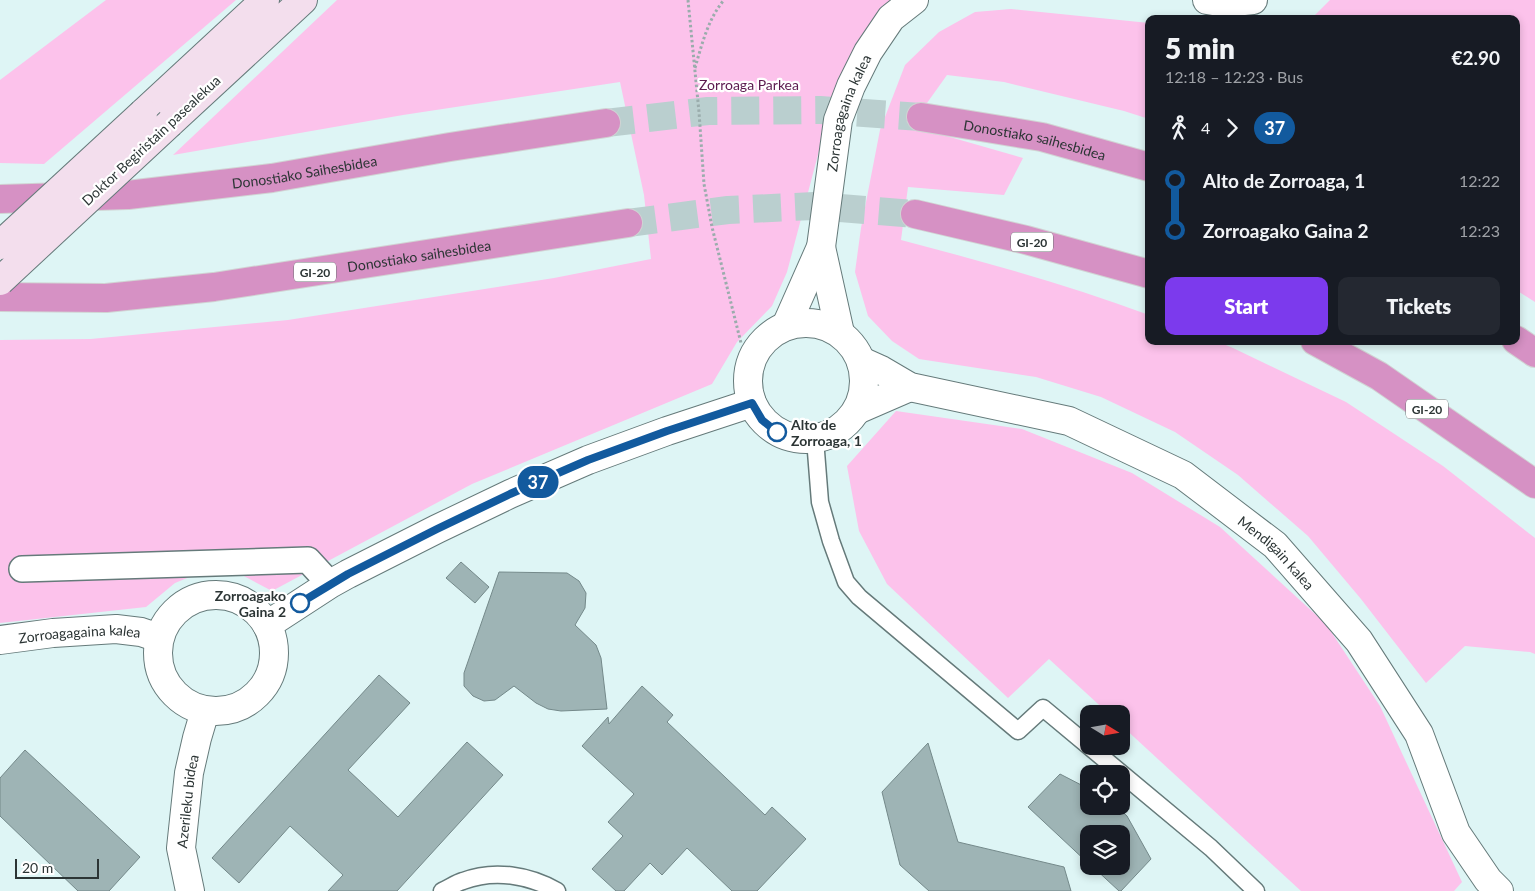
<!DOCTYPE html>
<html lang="en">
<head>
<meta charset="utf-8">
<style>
  :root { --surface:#171b24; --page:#242831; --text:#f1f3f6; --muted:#9ea1a6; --accent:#7c3aed }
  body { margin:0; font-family:Lato,sans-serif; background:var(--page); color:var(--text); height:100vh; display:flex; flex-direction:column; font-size:19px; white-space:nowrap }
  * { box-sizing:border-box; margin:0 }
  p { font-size:16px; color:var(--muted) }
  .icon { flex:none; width:28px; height:28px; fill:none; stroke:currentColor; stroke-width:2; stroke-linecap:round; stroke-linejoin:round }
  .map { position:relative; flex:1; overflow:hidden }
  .details { position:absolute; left:1145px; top:15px; width:375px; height:330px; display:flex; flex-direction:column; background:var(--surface); border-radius:10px; box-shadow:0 2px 8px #0003 }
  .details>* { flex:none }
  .badge { padding:0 10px; border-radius:16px; font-size:18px; line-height:32px }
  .needle { width:32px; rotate:101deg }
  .fabs { position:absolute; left:1080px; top:705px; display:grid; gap:10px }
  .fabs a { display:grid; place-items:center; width:50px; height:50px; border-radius:10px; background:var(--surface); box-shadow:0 2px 8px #0003; font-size:25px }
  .scale { position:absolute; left:15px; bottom:12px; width:84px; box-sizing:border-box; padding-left:5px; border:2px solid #2c3535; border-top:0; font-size:14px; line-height:18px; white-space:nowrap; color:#2c3535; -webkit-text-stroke:4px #fff; paint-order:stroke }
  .map>.badge { position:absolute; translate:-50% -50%; box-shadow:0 0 0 2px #fff }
  .legs { display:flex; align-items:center; gap:8px; height:55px; padding:0 20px; font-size:16px }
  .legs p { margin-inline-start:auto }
  .overview { display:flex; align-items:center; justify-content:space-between; height:85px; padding:0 20px }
  h1 { font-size:28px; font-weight:800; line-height:38px }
  .primary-button { display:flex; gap:10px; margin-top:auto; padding:10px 20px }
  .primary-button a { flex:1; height:58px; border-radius:10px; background:var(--accent); color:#fff; font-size:20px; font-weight:800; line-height:58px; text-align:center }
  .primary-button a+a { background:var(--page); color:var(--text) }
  ul { padding:0 20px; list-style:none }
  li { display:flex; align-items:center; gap:18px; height:50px; font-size:19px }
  li i { display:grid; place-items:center; width:8px; height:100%; margin:0 6px; background:currentColor }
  li i::after { content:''; width:12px; height:12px; margin:-6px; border:4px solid; border-radius:50%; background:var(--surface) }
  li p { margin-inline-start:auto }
  li:first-child i { background:linear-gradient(#0000 50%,currentColor 0) }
  li:last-child i { background:linear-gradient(currentColor 50%,#0000 0) }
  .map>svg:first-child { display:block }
  .green { fill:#fcc2eb }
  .building { fill:#9eb4b5; stroke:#74898a }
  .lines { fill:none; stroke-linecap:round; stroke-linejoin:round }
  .motorway-tunnel { stroke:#bacfcf; stroke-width:28; stroke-dasharray:28 14; stroke-linecap:butt }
  .service-casing { stroke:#657a7a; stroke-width:19 }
  .pedestrian-casing { stroke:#657a7a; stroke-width:28 }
  .minor-casing { stroke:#657a7a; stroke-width:30 }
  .secondary-casing { stroke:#657a7a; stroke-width:30 }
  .motorway-casing { stroke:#d1d3d3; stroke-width:30 }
  .path { stroke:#9aacac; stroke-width:3; stroke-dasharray:2.5 2.5; stroke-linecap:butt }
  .service { stroke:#fff; stroke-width:16 }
  .pedestrian { stroke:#fff; stroke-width:25 }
  .minor { stroke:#fff; stroke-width:28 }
  .secondary { stroke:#f3deed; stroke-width:28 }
  .motorway { stroke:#d691c4; stroke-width:28 }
  .secondary-bridge-casing { stroke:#657a7a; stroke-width:30; stroke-linecap:butt }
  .secondary-bridge { stroke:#f3deed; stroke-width:28 }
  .line-1-casing { stroke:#fff; stroke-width:11 }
  .line-1 { stroke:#125a9e; stroke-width:8 }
  .stop-1-dot { fill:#fff; stroke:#125a9e; stroke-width:2.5 }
  .labels { text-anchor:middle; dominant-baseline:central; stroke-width:4.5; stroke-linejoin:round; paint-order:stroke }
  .shield { fill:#fff; stroke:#6b7272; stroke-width:1 }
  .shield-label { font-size:12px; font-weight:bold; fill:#2c3535 }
  .park-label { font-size:14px; fill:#5c1a4f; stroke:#fff }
  .street-label { font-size:14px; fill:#2c3535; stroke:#fff }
  .stop-label { font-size:14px; font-weight:bold; fill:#2c3535; stroke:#fff; text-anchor:start }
</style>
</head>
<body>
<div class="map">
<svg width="1535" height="891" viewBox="0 0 1535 891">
  <rect width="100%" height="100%" fill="#def5f5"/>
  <path class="green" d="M 106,0 L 236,0 L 44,164 L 0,163 L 0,80 Z
    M 337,0 L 890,0 L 857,43 L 834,94 L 787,272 L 772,306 L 737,342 L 712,384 L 472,484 L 272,591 L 242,575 L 219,572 L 197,574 L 175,583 L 146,607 L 0,623 L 0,340 L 91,339 L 288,320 L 554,278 L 651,259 L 644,195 L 620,82 L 403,115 L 173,155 Z
    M 1330,0 L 1535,0 L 1535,302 L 1516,290 L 1516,19 L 1307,19 L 1313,17 Z
    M 1011,9 L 1149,23 L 1149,119 L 1124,111 L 1004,82 L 947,75 L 927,103 L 922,129 L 1023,158 L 1004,195 L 908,187 L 901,240 C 985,262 1068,285 1149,315 L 1149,341 L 1216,341 L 1233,348 L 1346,402 L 1443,466 L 1535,538 L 1535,654 L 1530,652 L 1465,646 L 1426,683 L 1361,599 L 1308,536 L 1238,475 L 1175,432 L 1101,397 L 1036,377 L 919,359 L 892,341 L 868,316 L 855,272 L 861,228 L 880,130 L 905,65 L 939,32 L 975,12 Z
    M 896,411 L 1022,429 L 1132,473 L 1220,527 L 1326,624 L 1380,706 L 1462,882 L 1454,891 L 1301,891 L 1121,725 L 1121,714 L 1109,714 L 1049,659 L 1008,698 L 887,584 L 859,531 L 847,466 Z"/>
  <path class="building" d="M 461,562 L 489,587 L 475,603 L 446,578 Z
    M 499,572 L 567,573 L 579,581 L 586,593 L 585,608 L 575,625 L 596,645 L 601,658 L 607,709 L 561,711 L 548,709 L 536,703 L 514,686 L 495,700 L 484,701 L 473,696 L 464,686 L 464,673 Z
    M 379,675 L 410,703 L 348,770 L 398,817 L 467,742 L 503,775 L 397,891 L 328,891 L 343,875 L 290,826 L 239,883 L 212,858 Z
    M 642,686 L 673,715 L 667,722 L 765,815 L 772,807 L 806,839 L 757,891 L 732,891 L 687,848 L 662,875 L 650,863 L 624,891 L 616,891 L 592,869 L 623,836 L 608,822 L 634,794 L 582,746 L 608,717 L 609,724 Z
    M 928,743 L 958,842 L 1064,867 L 1071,891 L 929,891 L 900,865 L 882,792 Z
    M 25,750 L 140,857 L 109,891 L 78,891 L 0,816 L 0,778 Z
    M 1060,774 L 1089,789 L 1089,806 L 1116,806 L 1127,816 L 1151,859 L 1121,891 L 1119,891 L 1092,866 L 1121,866 L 1121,834 L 1089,834 L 1089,864 L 1028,807 Z"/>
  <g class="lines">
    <path class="motorway-tunnel" d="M 606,123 L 708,111 L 820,110 L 921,117
      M 628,223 L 728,210 L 814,206 L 915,214"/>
    <defs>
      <path id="service" d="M 815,439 L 820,502 L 831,541 L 846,582 L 859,597 L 1018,731 L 1043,708 L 1211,848 L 1256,891
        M 442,891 C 449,888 456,883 463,881 C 494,869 529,875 557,891"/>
      <path id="pedestrian" d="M 22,569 L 308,560 L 330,584"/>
      <g id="minor">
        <path d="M 1207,0 L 1225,3 L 1253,0"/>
        <path d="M 821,247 L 840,333"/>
        <circle cx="806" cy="381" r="58"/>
        <path id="s1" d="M 786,326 L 821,247 L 838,120 L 851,86 L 868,52 L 891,18 L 914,0"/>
        <path id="s2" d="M 861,361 L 881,370 L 910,387 L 1069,421 L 1183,475 L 1275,545 L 1359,641 L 1419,734 L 1456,833 L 1488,880 L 1499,891"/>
        <path d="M 857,410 L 910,387"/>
        <circle cx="216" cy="653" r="58"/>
        <path d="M 267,625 L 330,584 L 348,574 L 437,529 L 510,494 L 588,460 L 667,431 L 752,403"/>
        <path id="s3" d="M 0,640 L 53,633 L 116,629 L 141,632 L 159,638"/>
        <path id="s4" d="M 190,891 L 181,848 L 189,773 L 197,738 L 205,711"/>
      </g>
      <path id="secondary" d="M 143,113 L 265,0
        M 170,123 L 303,0"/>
      <g id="motorway">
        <path id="s5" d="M 921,117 L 1042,137 L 1149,167"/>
        <path id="s6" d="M 0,199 L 128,195 L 272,178 L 450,147 L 606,123"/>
        <path d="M 915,214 L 1026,240 L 1149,274"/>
        <path id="s7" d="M 0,297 L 106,298 L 214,287 L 628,223"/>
        <path d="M 1516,340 L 1535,353"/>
        <path d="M 1315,341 L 1379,376 L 1535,484"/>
      </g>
    </defs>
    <use href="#service" class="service-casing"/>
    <use href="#pedestrian" class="pedestrian-casing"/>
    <use href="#minor" class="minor-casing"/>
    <use href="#secondary" class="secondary-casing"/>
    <use href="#motorway" class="motorway-casing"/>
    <path class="path" d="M 688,0 L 699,112 L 704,184 L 712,227 L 741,343
      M 695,68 C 702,44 708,19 724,0"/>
    <use href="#service" class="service"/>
    <use href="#pedestrian" class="pedestrian"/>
    <use href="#minor" class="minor"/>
    <use href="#secondary" class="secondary"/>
    <use href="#motorway" class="motorway"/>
    <defs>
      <path id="secondary-bridge" d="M 0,245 L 143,113
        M 0,281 L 170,123"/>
    </defs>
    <use href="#secondary-bridge" class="secondary-bridge-casing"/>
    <use href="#secondary-bridge" class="secondary-bridge"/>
  </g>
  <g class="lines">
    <defs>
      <path id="line-1" d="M 300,603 L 348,574 L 437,529 L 510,494 L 588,460 L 667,431 L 752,403 L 762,420 L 777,432"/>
    </defs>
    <use href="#line-1" class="line-1-casing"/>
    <use href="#line-1" class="line-1"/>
  </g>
  <g class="stop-1-dot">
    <circle cx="777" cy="432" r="9"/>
    <circle cx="300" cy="603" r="9"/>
  </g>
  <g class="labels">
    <g class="shield">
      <rect x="1011" y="232.5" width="42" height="19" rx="4"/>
      <rect x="294" y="262.5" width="42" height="19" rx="4"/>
      <rect x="1406" y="399.5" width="42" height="19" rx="4"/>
    </g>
    <g class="shield-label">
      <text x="1032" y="242">GI-20</text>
      <text x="315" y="272">GI-20</text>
      <text x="1427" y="409">GI-20</text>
    </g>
    <g class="park-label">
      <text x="749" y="84">Zorroaga Parkea</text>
    </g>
    <g class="street-label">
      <text stroke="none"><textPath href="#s1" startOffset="224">Zorroagagaina kalea</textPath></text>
      <text transform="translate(151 140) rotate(-43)">Doktor Begiristain pasealekua</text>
      <text stroke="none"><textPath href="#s5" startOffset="116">Donostiako saihesbidea</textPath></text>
      <text stroke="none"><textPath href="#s6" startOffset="306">Donostiako Saihesbidea</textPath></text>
      <text stroke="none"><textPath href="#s7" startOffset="422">Donostiako saihesbidea</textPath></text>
      <text stroke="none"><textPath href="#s2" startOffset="466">Mendigain kalea</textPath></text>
      <text stroke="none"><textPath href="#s3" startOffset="80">Zorroagagaina kalea</textPath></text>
      <text stroke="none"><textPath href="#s4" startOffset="91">Azerileku bidea</textPath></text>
    </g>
    <g class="stop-label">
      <text x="791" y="424">Alto de<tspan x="791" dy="16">Zorroaga, 1</tspan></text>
      <text x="286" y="595" text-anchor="end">Zorroagako<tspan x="286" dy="16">Gaina 2</tspan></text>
    </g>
  </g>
</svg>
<div class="fabs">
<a><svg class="needle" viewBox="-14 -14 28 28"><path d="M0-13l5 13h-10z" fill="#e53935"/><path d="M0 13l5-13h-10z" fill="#9ea1a6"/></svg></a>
<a><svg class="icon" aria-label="locate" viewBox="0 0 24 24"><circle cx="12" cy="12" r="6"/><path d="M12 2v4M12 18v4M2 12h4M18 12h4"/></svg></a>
<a><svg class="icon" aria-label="layers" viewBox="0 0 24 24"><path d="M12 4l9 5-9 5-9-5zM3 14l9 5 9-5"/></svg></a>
</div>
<div class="scale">20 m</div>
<b class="badge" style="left:538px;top:482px;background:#125a9e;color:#fff">37</b>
<section class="details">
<div class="overview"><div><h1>5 min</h1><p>12:18 – 12:23 · Bus</p></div><b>€2.90</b></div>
<div class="legs"><svg class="icon" aria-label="walk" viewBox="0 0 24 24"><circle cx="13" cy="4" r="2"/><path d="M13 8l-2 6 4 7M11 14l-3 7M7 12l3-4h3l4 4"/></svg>4<svg class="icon" aria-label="forward" viewBox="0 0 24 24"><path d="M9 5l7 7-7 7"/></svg><b class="badge" style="background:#125a9e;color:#fff">37</b></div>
<ul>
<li><i style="color:#125a9e"></i><b>Alto de Zorroaga, 1</b><p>12:22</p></li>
<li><i style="color:#125a9e"></i><b>Zorroagako Gaina 2</b><p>12:23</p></li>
</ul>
<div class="primary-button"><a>Start</a><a>Tickets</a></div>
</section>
</div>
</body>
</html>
